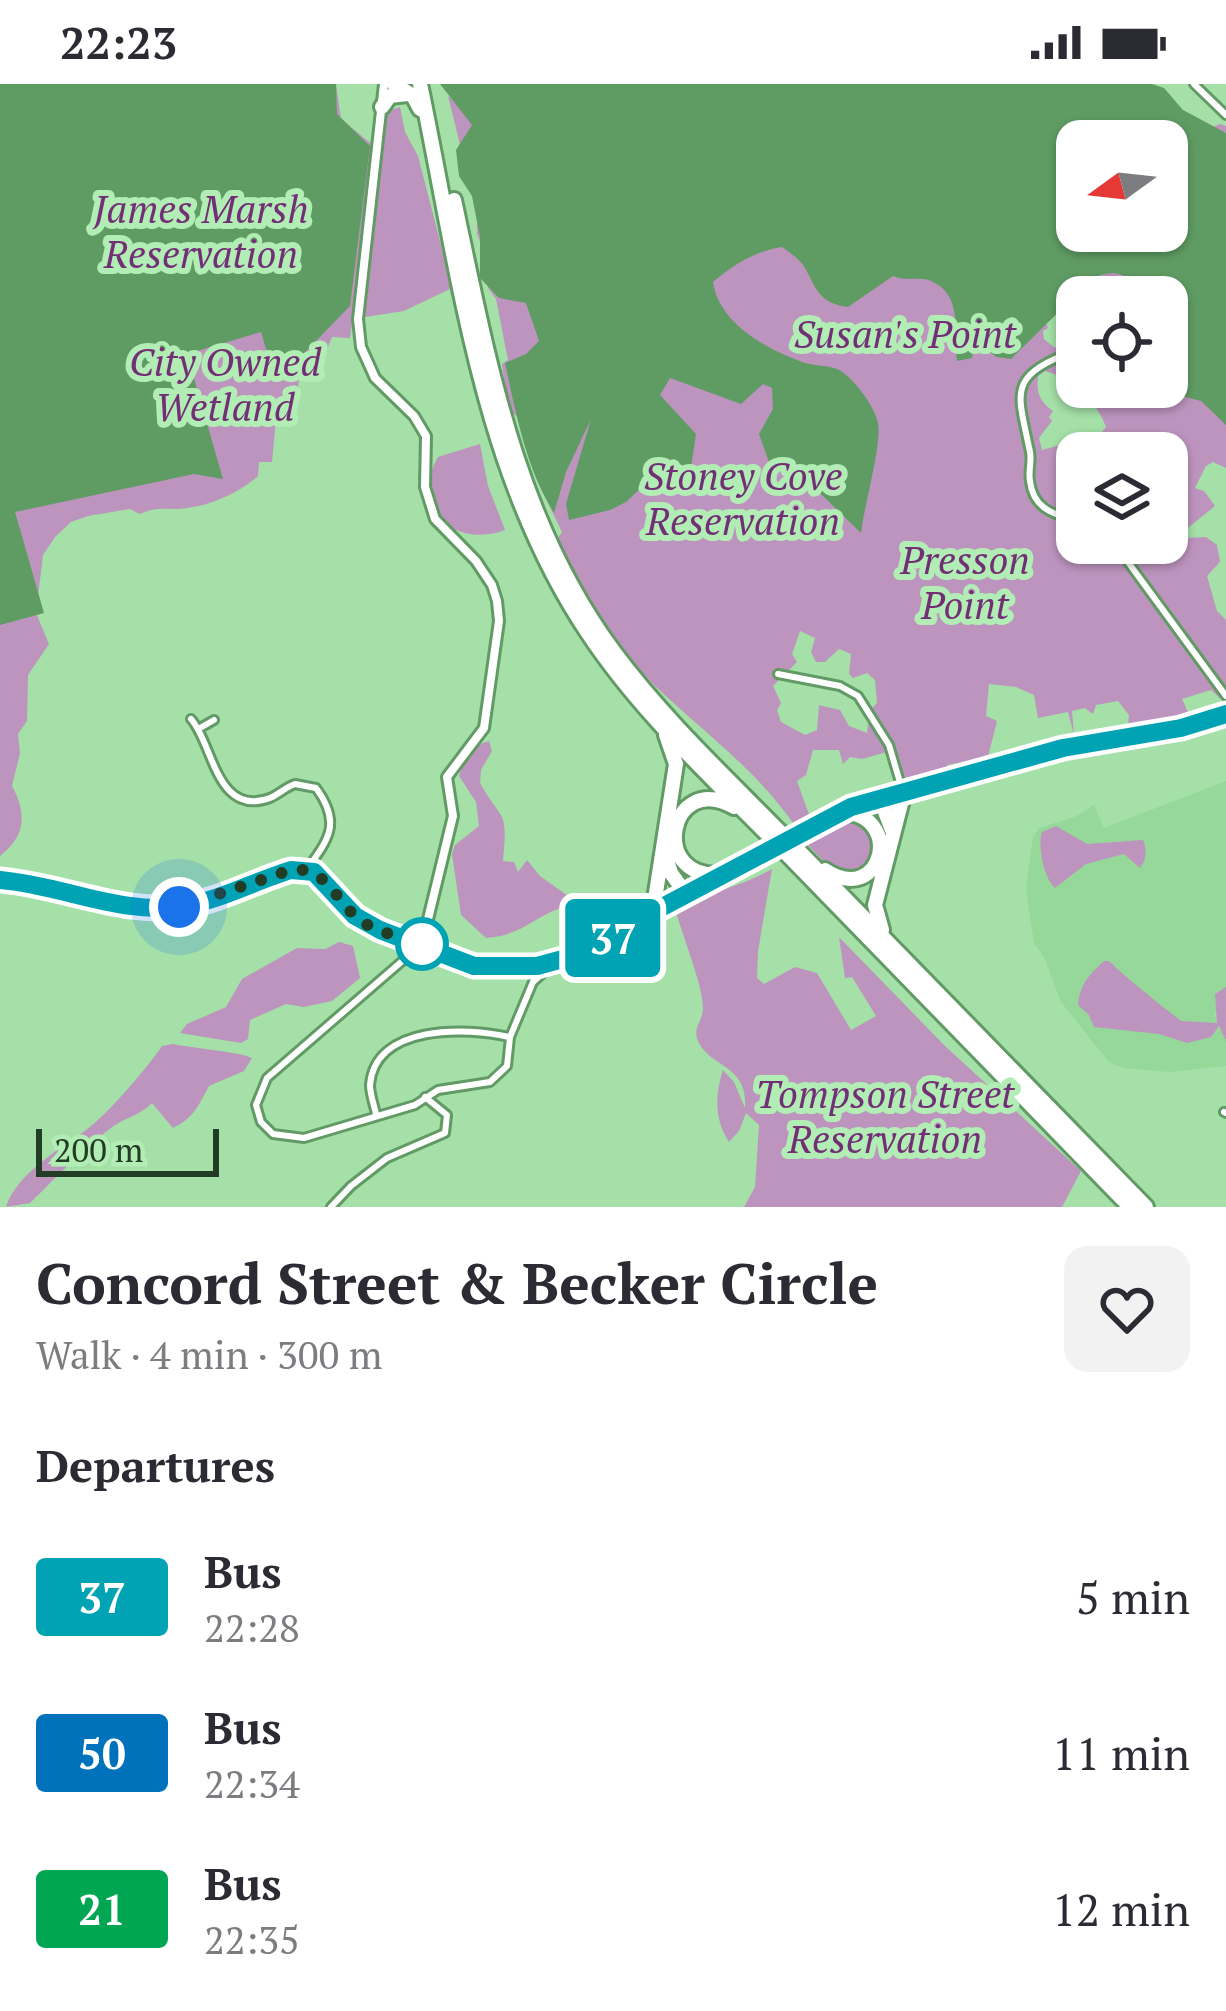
<!DOCTYPE html>
<html lang="en">
<head>
<meta charset="utf-8">
<style>
  :root { --surface:#fff; --page:#f2f2f3; --text:#2b2b33; --muted:#7c7c81 }
  body { margin:0; font-family:"PT Serif",serif; background:var(--page); color:var(--text); height:100vh; display:flex; flex-direction:column; font-size:45px; white-space:nowrap }
  * { box-sizing:border-box; margin:0 }
  p { font-size:39px; color:var(--muted) }
  .icon { flex:none; width:66px; height:66px; fill:none; stroke:currentColor; stroke-width:2; stroke-linecap:round; stroke-linejoin:round }
  .map { position:relative; height:1123px; overflow:hidden }
  .drawer { display:flex; flex-direction:column; background:var(--surface); flex:1 }
  .drawer>* { flex:none }
  .badge { padding:0 24px; border-radius:9px; font-size:42px; line-height:78px }
  .needle { width:78px; rotate:255deg }
  .tools { position:absolute; left:1056px; top:36px; display:grid; gap:24px }
  .tools a { display:grid; place-items:center; width:132px; height:132px; border-radius:24px; background:var(--surface); box-shadow:0 3px 9px #0004; font-size:60px }
  .scale { position:absolute; left:36px; bottom:30px; width:183px; box-sizing:border-box; padding-left:12px; border:6px solid #233c25; border-top:0; font-size:33px; line-height:42px; white-space:nowrap; color:#233c25; -webkit-text-stroke:9px #b1edb4; paint-order:stroke }
  .you { position:absolute; width:60px; height:60px; margin:-30px; border:9px solid #fff; border-radius:50%; background:#1a73e8; box-shadow:0 0 0 18px #1a73e833 }
  .map>.badge { position:absolute; translate:-50% -50%; box-shadow:0 0 0 6px #fff }
  h2 { padding:0 36px; font-size:45px; line-height:108px }
  .round { display:grid; place-items:center; flex:none; width:126px; height:126px; border-radius:24px; background:var(--page) }
  .head { display:flex; align-items:center; justify-content:space-between; height:204px; padding:0 36px }
  h1 { font-size:57px; font-weight:700; line-height:90px }
  ul { padding:0; list-style:none }
  li { display:flex; align-items:center; gap:36px; height:156px; padding:0 36px }
  li div { flex:1 }
  li b { display:block; font-size:45px }
  li em { font-style:normal }
  li .badge { min-width:132px; font-weight:700; text-align:center }
  .status { display:flex; justify-content:space-between; align-items:center; height:84px; padding:0 60px; background:var(--surface); direction:ltr }
  .status svg { height:33px; fill:currentColor }
  .map>svg:first-child { display:block }
  .built { fill:#96d899 }
  .green { fill:#bd94be; fill-rule:evenodd }
  .water { fill:#5f9c63; fill-rule:evenodd }
  .lines { fill:none; stroke-linecap:round; stroke-linejoin:round }
  .minor-casing { stroke:#619a64; stroke-width:12 }
  .tertiary-casing { stroke:#619a64; stroke-width:14 }
  .secondary-casing { stroke:#619a64; stroke-width:15 }
  .motorway-casing { stroke:#619a64; stroke-width:20 }
  .minor { stroke:#fff; stroke-width:6 }
  .tertiary { stroke:#fff; stroke-width:8 }
  .secondary { stroke:#fff; stroke-width:9 }
  .motorway { stroke:#fff; stroke-width:14 }
  .motorway-bridge-casing { stroke:#619a64; stroke-width:20; stroke-linecap:butt }
  .motorway-bridge { stroke:#fff; stroke-width:14 }
  .line-casing { stroke:#fff; stroke-width:27 }
  .line { stroke:#00a3b4; stroke-width:18 }
  .walk { stroke:#233c25; stroke-width:12; stroke-dasharray:0 21.6 }
  .stop-dot { fill:#fff; stroke:#00a3b4; stroke-width:6 }
  .labels { text-anchor:middle; dominant-baseline:central; stroke-width:12; stroke-linejoin:round; paint-order:stroke }
  .park-label { font-size:39px; font-style:italic; fill:#732f76; stroke:#b1edb4 }
</style>
</head>
<body>
<div class="status"><b>22:23</b><svg viewBox="0 0 49 12"><path d="M0 12V9h3v3zM5 12V6h3v6zM10 12V3h3v9zM15 12V0h3v12zM26 1h20v11H26zM47 4h2v5h-2z"/></svg></div>
<div class="map">
<svg width="1226" height="1123" viewBox="0 0 1226 1123">
  <rect width="100%" height="100%" fill="#a4e0a7"/>
  <path class="built" d="M 1226,697 L 1226,903 L 1215,910 L 1218,928 L 1214,930 L 1226,957 L 1226,982 L 1169,988 L 1124,984 L 1109,978 L 1061,918 L 1044,873 L 1034,859 L 1026,805 L 1033,753 L 1039,744 L 1075,733 L 1094,721 L 1104,744 Z"/>
  <path class="green" d="M 0,0 L 336,0 L 341,35 L 374,62 L 350,254 L 332,253 L 323,275 L 299,292 L 297,321 L 277,324 L 272,378 L 259,378 L 258,392 C 240,408 212,421 187,424 C 167,427 160,421 140,430 L 130,425 L 88,432 L 71,438 L 55,453 L 43,471 L 36,529 L 49,560 L 28,591 L 27,637 L 18,650 L 20,669 L 12,702 C 27,730 26,752 0,772 Z
    M 448,12 L 705,208 L 716,184 L 773,158 L 891,189 L 926,193 L 1043,231 L 1048,244 L 1043,247 L 1044,255 L 1055,264 L 1065,256 L 1077,254 L 1077,303 L 1167,303 L 1167,213 L 1077,213 L 1077,218 L 1076,209 C 1092,195 1107,181 1128,193 L 1167,147 L 1208,45 L 1220,40 L 1226,42 L 1226,384 L 1213,378 L 1206,382 L 1195,404 L 1204,407 L 1215,422 L 1189,443 L 1184,454 L 1206,453 L 1217,461 L 1220,478 L 1207,492 L 1217,527 L 1226,536 L 1226,620 L 1211,606 L 1182,615 L 1192,637 L 1127,650 L 1129,631 L 1118,617 L 1096,621 L 1093,630 L 1085,624 L 1072,627 L 1074,651 L 1068,628 L 1038,634 L 1034,611 L 1016,603 L 989,600 L 986,632 L 997,637 L 986,681 L 978,684 L 973,676 L 947,681 L 948,692 L 905,704 L 898,702 L 887,668 L 862,675 L 850,673 L 843,680 L 839,666 L 813,666 L 806,691 L 797,697 L 811,736 L 793,739 C 752,680 692,640 642,589 C 605,551 583,503 556,458 L 562,448 L 550,423 L 524,336 L 508,327 L 502,280 L 508,276 L 496,215 L 488,204 L 488,177 L 477,150 L 477,129 ZM 1045,287 C 1071,294 1097,317 1106,343 L 1096,355 L 1083,361 L 1076,357 L 1042,366 L 1039,354 L 1052,337 L 1049,333 L 1053,327 C 1039,317 1036,308 1038,292 ZM 1077,369 L 1167,369 L 1167,459 L 1077,459 ZM 800,547 L 815,554 L 811,568 L 816,578 L 825,578 L 839,565 L 851,570 L 849,590 L 853,594 L 867,589 L 875,596 L 877,619 L 870,626 L 867,649 L 849,642 L 840,626 L 819,621 L 817,646 L 805,651 L 781,638 L 777,626 L 781,619 L 773,602 L 797,578 L 792,570 Z
    M 400,23 L 405,48 L 418,72 L 452,204 L 404,227 L 365,233 L 381,55 L 388,27 Z
    M 480,360 L 488,402 L 505,446 C 450,466 411,420 438,373 Z
    M 489,657 L 492,667 L 481,686 L 480,699 C 503,740 508,723 503,777 L 514,778 L 518,788 L 527,776 L 540,792 L 575,817 L 574,821 C 536,827 528,851 486,854 L 461,831 L 452,770 L 455,761 L 479,742 L 476,718 L 459,692 C 463,676 473,661 489,657 Z
    M 851,736 C 879,744 880,766 863,787 L 834,789 L 808,761 L 819,748 Z
    M 1056,742 L 1087,760 L 1143,756 C 1147,765 1147,776 1140,784 L 1124,770 L 1086,780 L 1055,804 C 1044,795 1037,760 1042,748 Z
    M 772,785 L 758,867 L 757,894 L 764,900 L 795,883 L 817,889 L 851,946 L 876,932 L 852,893 L 845,894 L 839,853 L 945,962 L 1081,1087 L 1062,1123 L 744,1123 L 755,1103 L 759,1041 L 746,1029 L 739,1047 L 729,1058 C 714,1035 715,1011 723,986 L 734,998 L 745,1024 C 748,981 712,984 699,959 C 691,944 703,938 703,924 C 703,901 681,848 675,824 C 707,809 741,803 772,785 Z
    M 339,858 L 353,862 L 360,894 L 332,917 L 304,923 L 286,920 L 250,936 L 248,955 L 241,959 L 180,949 L 187,940 L 226,923 L 242,895 L 288,869 L 297,864 L 325,865 Z
    M 1104,877 L 1109,877 C 1132,899 1157,918 1181,937 L 1217,939 L 1215,910 L 1226,903 L 1226,957 L 1219,942 L 1211,953 L 1187,959 L 1159,950 L 1094,943 L 1089,931 L 1078,921 C 1080,900 1089,891 1104,877 Z
    M 173,960 C 191,964 240,968 252,974 L 244,987 L 209,1002 C 198,1022 194,1034 173,1044 L 152,1019 C 136,1034 125,1033 111,1044 C 81,1066 56,1094 30,1119 L 6,1123 C 17,1089 59,1066 86,1046 C 107,1031 147,984 162,962 Z"/>
  <path class="water" d="M 0,0 L 336,0 L 337,30 L 370,62 L 350,222 L 276,298 L 261,248 L 187,270 L 223,395 L 194,390 L 15,428 L 44,529 L 0,541 Z
    M 440,0 L 1152,0 L 1164,4 L 1183,26 L 1226,49 L 1226,341 L 1201,317 L 1148,303 L 1167,303 L 1167,213 L 1141,213 C 1132,189 1114,183 1092,195 L 1011,275 L 996,273 L 986,264 L 973,268 L 972,274 L 957,277 C 953,249 964,211 931,197 C 919,192 907,198 893,192 L 848,223 C 819,219 817,206 805,184 C 800,175 790,169 782,163 C 755,167 733,181 713,198 C 719,240 768,266 805,279 C 816,282 831,281 841,287 C 855,296 875,323 878,339 C 882,361 864,422 861,449 L 789,379 L 770,381 L 759,350 L 773,325 L 772,304 L 763,300 L 741,320 L 670,294 L 660,311 L 696,350 L 690,391 L 647,398 L 626,418 L 610,426 L 569,436 L 566,420 L 591,335 L 566,388 L 554,429 C 526,384 516,330 505,279 L 526,270 L 539,257 L 526,219 L 499,214 L 480,194 L 480,153 L 472,112 L 459,92 L 456,66 L 472,41 ZM 1167,57 L 1167,147 L 1077,147 L 1077,57 Z"/>
  <g class="lines">
    <defs>
      <path id="minor" d="M 1194,0 L 1226,31
        M 1077,266 C 1005,292 1018,308 1030,368 C 1032,377 1028,388 1030,397 C 1033,425 1054,430 1077,438
        M 1114,459 L 1226,612
        M 778,590 L 840,602 L 858,612 L 889,661 L 902,705
        M 191,635 C 213,659 216,734 270,714 C 279,710 286,703 295,700 L 316,704 C 341,738 330,754 307,785
        M 200,644 L 214,636
        M 422,860 L 267,994 L 256,1021 L 261,1038 L 273,1050 L 304,1054 L 415,1021 L 438,1006 L 490,998 L 507,982 L 510,953 L 533,898 L 553,880
        M 1224,1028 L 1226,1029
        M 376,1030 C 374,1021 370,1010 370,1001 C 375,940 467,943 509,953
        M 331,1123 L 351,1102 L 387,1074 L 445,1049 L 447,1031 L 425,1013"/>
      <path id="tertiary" d="M 384,0 L 358,235 L 361,263 L 375,294 L 414,332 L 426,352 L 425,403 L 435,435 L 476,477 L 492,501 L 497,517 L 499,537 L 484,644 L 447,693 L 453,732 L 422,860
        M 0,796 C 61,801 122,832 184,822 C 221,816 255,797 291,786 C 325,782 331,813 354,832 C 374,848 399,851 422,860 C 439,867 456,878 474,882 C 561,904 648,829 721,792"/>
      <path id="secondary" d="M 725,790 L 851,723 L 1063,664 L 1181,645 L 1226,630"/>
      <path id="motorway" d="M 394,0 L 413,12 L 420,25
        M 420,0 C 459,186 480,388 588,549 C 639,626 707,689 771,754
        M 382,23 L 390,12 L 407,10
        M 454,116 C 488,275 515,435 614,568 C 663,634 724,691 781,749
        M 880,715 L 892,746
        M 793,761 L 1146,1123
        M 784,767 L 1130,1123
        M 665,770 L 671,789 L 683,806 L 691,807
        M 825,786 C 883,824 906,728 839,728
        M 725,790 C 647,800 668,685 734,723
        M 653,828 L 676,680 L 666,651
        M 882,846 L 875,821 L 904,708"/>
    </defs>
    <use href="#minor" class="minor-casing"/>
    <use href="#tertiary" class="tertiary-casing"/>
    <use href="#secondary" class="secondary-casing"/>
    <use href="#motorway" class="motorway-casing"/>
    <use href="#minor" class="minor"/>
    <use href="#tertiary" class="tertiary"/>
    <use href="#secondary" class="secondary"/>
    <use href="#motorway" class="motorway"/>
    <defs>
      <path id="motorway-bridge" d="M 781,749 L 793,761
        M 771,754 L 784,767"/>
    </defs>
    <use href="#motorway-bridge" class="motorway-bridge-casing"/>
    <use href="#motorway-bridge" class="motorway-bridge"/>
  </g>
  <g class="lines">
    <defs>
      <path id="line" d="M 0,796 C 62,801 122,832 184,822 C 221,816 255,797 291,786 L 314,788 L 355,832 L 380,846 L 474,882 L 537,882 L 585,869 L 653,828 L 851,723 L 1063,664 L 1181,644 L 1226,630"/>
    </defs>
    <use href="#line" class="line-casing"/>
    <use href="#line" class="line"/>
    <path class="walk" d="M 179,823 L 291,786 C 329,781 337,824 366,840 C 383,850 404,853 422,860"/>
  </g>
  <circle class="stop-dot" cx="422" cy="860" r="24"/>
  <g class="labels">
    <g class="park-label">
      <text x="201" y="124">James Marsh<tspan x="201" dy="45">Reservation</tspan></text>
      <text x="905" y="249">Susan's Point</text>
      <text x="225" y="277">City Owned<tspan x="225" dy="45">Wetland</tspan></text>
      <text x="743" y="391">Stoney Cove<tspan x="743" dy="45">Reservation</tspan></text>
      <text x="965" y="475">Presson<tspan x="965" dy="45">Point</tspan></text>
      <text x="885" y="1009">Tompson Street<tspan x="885" dy="45">Reservation</tspan></text>
    </g>
  </g>
</svg>
<div class="tools">
<a><svg class="needle" viewBox="-14 -14 28 28"><path d="M0-13l5 13h-10z" fill="#e53935"/><path d="M0 13l5-13h-10z" fill="#7c7c81"/></svg></a>
<a><svg class="icon" aria-label="locate" viewBox="0 0 24 24"><circle cx="12" cy="12" r="6"/><path d="M12 2v4M12 18v4M2 12h4M18 12h4"/></svg></a>
<a><svg class="icon" aria-label="layers" viewBox="0 0 24 24"><path d="M12 4l9 5-9 5-9-5zM3 14l9 5 9-5"/></svg></a>
</div>
<div class="scale">200 m</div>
<div class="you" style="left:179px;top:823px"></div>
<b class="badge" style="left:613px;top:854px;background:#00a3b4;color:#fff">37</b>
</div>
<section class="drawer">
<div class="head"><div><h1>Concord Street &amp; Becker Circle</h1><p>Walk · 4 min · 300 m</p></div><a class="round"><svg class="icon" aria-label="heart" viewBox="0 0 24 24"><path d="M12 20l-8-8c-3-5 5-10 8-4 3-6 11-1 8 4z"/></svg></a></div>
<h2>Departures</h2>
<ul>
<li><span class="badge" style="background:#00a3b4;color:#fff">37</span><div><b>Bus</b><p>22:28</p></div><em>5 min</em></li>
<li><span class="badge" style="background:#0072bc;color:#fff">50</span><div><b>Bus</b><p>22:34</p></div><em>11 min</em></li>
<li><span class="badge" style="background:#00a651;color:#fff">21</span><div><b>Bus</b><p>22:35</p></div><em>12 min</em></li>
</ul>
</section>
</body>
</html>
